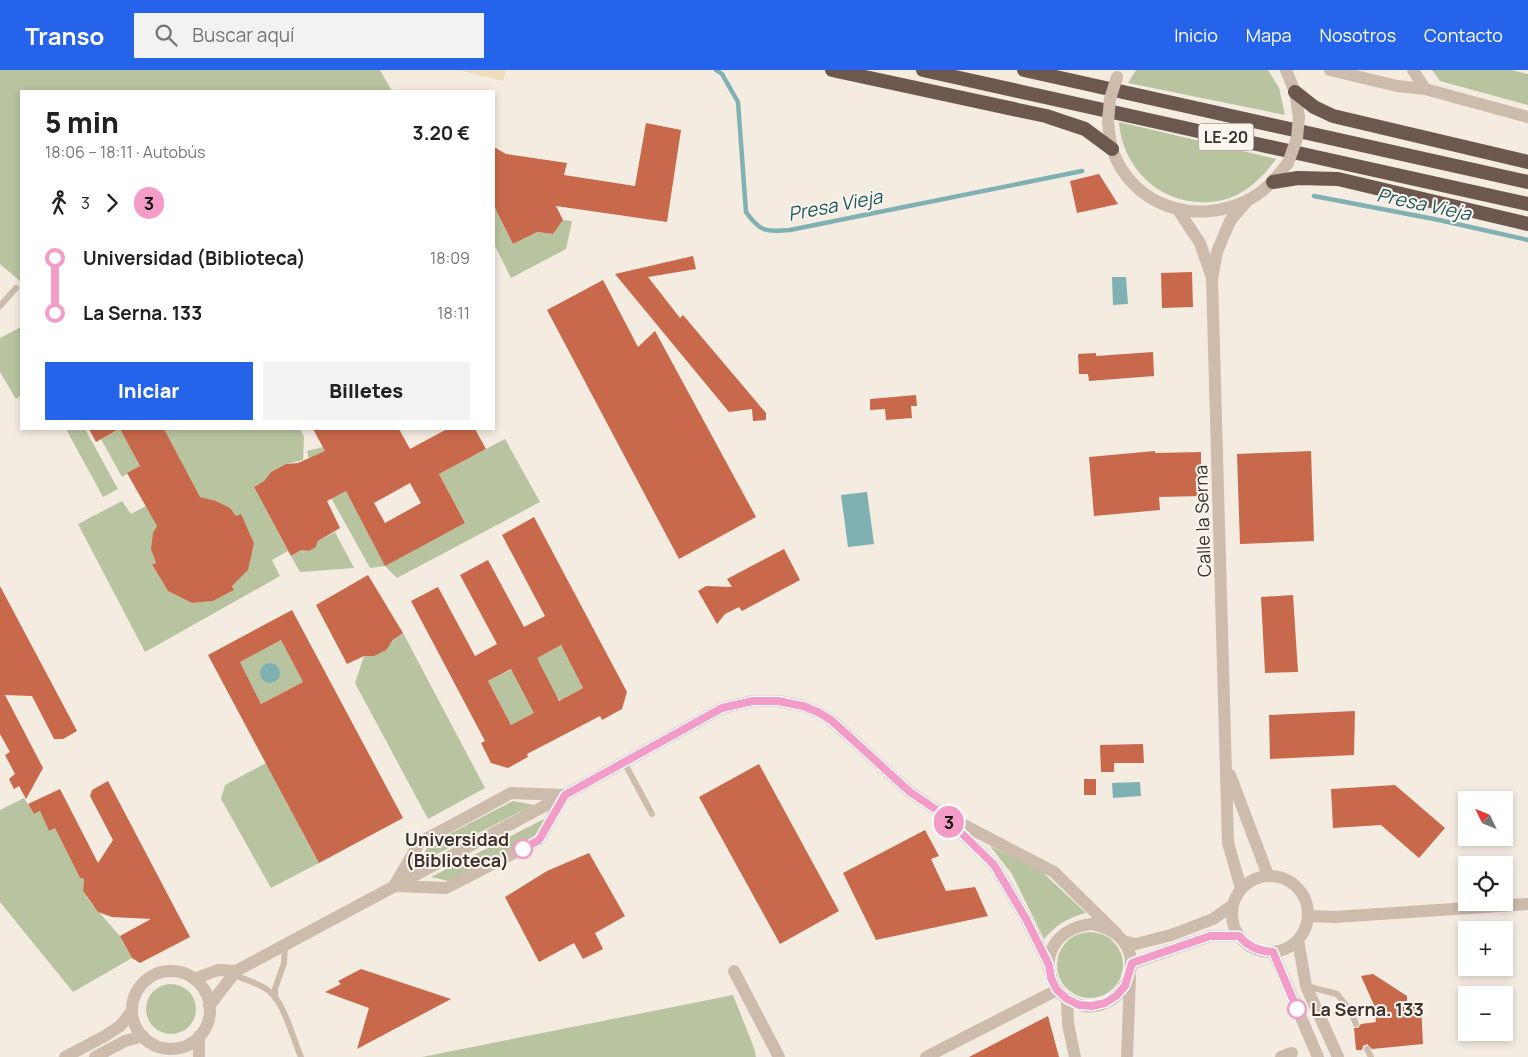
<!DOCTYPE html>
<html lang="es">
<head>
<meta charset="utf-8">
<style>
  :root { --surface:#fff; --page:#f2f2f2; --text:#202124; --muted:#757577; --accent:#2563eb }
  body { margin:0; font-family:Manrope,sans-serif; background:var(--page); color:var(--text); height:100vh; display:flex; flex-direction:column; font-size:19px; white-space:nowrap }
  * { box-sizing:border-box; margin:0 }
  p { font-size:16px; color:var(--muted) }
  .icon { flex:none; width:28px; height:28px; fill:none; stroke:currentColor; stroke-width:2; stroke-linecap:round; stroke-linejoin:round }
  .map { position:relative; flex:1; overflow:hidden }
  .panel { position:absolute; left:20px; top:20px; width:475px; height:340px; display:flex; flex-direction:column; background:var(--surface); border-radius:0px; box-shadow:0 2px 8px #0003 }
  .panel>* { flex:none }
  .badge { padding:0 10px; border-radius:16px; font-size:18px; line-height:32px }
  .needle { width:32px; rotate:313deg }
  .fabs { position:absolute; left:1458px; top:721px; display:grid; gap:10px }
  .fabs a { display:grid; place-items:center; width:55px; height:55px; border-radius:0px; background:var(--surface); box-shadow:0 2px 8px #0003; font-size:25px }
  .map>.badge { position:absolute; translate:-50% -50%; box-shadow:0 0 0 2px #fff }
  .legs { display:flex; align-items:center; gap:8px; height:55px; padding:0 25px; font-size:16px }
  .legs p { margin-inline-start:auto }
  .overview { display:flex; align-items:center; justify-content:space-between; height:85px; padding:0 25px }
  h1 { font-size:28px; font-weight:800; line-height:38px }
  .button { display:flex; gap:10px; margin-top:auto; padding:10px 25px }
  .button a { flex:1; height:58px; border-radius:0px; background:var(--accent); color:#fff; font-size:20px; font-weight:800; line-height:58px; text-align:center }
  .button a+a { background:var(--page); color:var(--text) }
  ul { padding:0 25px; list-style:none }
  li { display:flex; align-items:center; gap:18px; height:55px; font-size:19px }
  li i { display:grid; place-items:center; width:8px; height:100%; margin:0 6px; background:currentColor }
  li i::after { content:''; width:12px; height:12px; margin:-6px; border:4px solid; border-radius:50%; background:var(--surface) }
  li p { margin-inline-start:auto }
  li:first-child i { background:linear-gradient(#0000 50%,currentColor 0) }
  li:last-child i { background:linear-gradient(currentColor 50%,#0000 0) }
  header { display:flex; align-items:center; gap:30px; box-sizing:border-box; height:70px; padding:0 25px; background:var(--accent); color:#fff }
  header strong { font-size:24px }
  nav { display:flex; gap:28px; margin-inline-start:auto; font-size:18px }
  .search { width:350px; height:45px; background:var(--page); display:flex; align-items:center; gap:12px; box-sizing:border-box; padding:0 18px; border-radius:0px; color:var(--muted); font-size:19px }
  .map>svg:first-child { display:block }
  .green { fill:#b8c4a0 }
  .sand { fill:#efdcb8 }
  .water { fill:#7fb0b2 }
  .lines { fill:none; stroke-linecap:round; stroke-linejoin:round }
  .stream { stroke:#7fb0b2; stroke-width:4.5 }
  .building { fill:#c8694b; fill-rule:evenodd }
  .service { stroke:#cdbbac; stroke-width:6 }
  .minor { stroke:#cdbbac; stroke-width:12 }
  .tertiary { stroke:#cdbbac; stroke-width:12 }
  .trunk { stroke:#6c584f; stroke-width:14 }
  .tertiary-bridge { stroke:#cdbbac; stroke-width:12 }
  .line-1-casing { stroke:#fff; stroke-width:11 }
  .line-1 { stroke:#f29cc7; stroke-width:8 }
  .stop-1-dot { fill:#fff; stroke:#f29cc7; stroke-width:2.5 }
  .labels { text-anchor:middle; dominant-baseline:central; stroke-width:4; stroke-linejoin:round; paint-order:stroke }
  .shield { fill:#fbf5ee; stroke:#756b66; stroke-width:1 }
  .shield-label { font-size:16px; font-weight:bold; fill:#3b302b }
  .street-label { font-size:18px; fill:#3b302b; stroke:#fbf5ee }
  .stop-label { font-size:18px; font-weight:bold; fill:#3b302b; stroke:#fbf5ee; text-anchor:end }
  .water-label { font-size:19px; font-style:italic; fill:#1f5a5e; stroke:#fbf5ee }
</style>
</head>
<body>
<header>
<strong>Transo</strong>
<div class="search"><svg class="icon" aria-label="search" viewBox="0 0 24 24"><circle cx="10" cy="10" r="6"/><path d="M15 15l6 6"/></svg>Buscar aquí</div>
<nav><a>Inicio</a><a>Mapa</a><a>Nosotros</a><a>Contacto</a></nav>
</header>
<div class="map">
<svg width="1528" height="987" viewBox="0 0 1528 987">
  <rect width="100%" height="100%" fill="#f4ebe1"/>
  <path class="green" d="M 0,0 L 380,0 L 392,21 L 21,21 L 21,212 L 0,194 Z
    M 1136,0 L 1268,0 L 1279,18 L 1285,45 L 1128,13 Z
    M 1432,0 L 1511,0 L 1528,4 L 1528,35 L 1440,11 Z
    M 1119,52 L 1276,89 C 1263,107 1245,125 1223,130 C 1170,142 1123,105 1119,52 Z
    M 495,138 L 513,174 L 537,162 L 553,164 L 563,150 L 572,151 L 566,179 L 511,208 L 494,174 Z
    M 21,257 L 21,325 L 16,329 L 0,302 L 0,268 Z
    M 66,359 L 85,359 L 118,419 L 103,427 Z
    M 120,359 L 140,396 L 122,407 L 101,369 Z
    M 164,359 L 300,359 L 304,367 L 303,390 L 286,394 L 271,402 L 264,411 L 254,417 L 288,481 L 272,490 L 280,506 L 145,582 L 78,454 L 122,431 L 131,444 L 146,436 L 149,442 L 160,449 C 152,467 149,474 156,493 L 152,496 L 168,521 L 192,533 L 213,531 L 234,520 L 232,516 L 254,473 L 241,445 L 236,446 C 223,431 208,426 189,431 L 194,417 Z
    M 505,369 L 540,432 L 397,508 L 385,496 L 370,498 L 309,388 L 307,381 L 323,377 L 385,495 L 465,453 L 439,404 Z
    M 335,462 L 354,498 L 300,502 L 291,486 L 301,480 L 309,481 L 316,477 L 318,471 Z
    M 403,563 L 485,718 L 428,749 L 355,613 L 364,586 C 384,586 388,573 403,563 Z
    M 281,570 L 303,612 L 261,634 L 240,592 Z
    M 561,575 L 583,618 L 561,630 L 548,626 L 535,643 L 511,655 L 488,611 Z
    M 266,693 L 319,793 L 271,818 L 221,729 L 225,715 Z
    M 24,728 L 34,744 L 40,741 L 49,761 L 55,758 L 80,808 L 84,809 L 83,821 L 90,832 L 120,866 L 132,888 L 73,922 L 0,832 L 0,740 Z
    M 513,731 L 534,735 L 421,792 L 428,775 Z
    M 544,749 L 535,767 L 449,811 L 431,807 Z
    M 990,776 L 1040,800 L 1086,843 C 1065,849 1058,854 1044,869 L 1012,804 Z
    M1057 895a33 33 0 1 1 66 0a33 33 0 1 1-66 0Z
    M146 939a25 25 0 1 1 50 0a25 25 0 1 1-50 0Z
    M 733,925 L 754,978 L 756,987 L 422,987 Z"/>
  <path class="sand" d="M 459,0 L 506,0 L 503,11 Z"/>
  <path class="water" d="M 1112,207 L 1126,207 L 1128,234 L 1113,235 Z
    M 867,422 L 874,474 L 848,477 L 841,425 Z
    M260 603a10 10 0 1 1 20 0a10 10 0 1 1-20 0Z
    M 1140,712 L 1141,726 L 1113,728 L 1112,713 Z"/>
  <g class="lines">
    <path class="stream" d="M 716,0 L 722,4 L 738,32 L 746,142 C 760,162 766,162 790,160 L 1082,101
      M 1314,126 L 1439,150 L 1528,170"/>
  </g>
  <path class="building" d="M 646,53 L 681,60 L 667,152 L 556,136 L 563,150 L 553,164 L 537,162 L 513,174 L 494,136 L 494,77 L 506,84 L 567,93 L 564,105 L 635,116 Z
    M 1099,104 L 1118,134 L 1077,143 L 1070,111 Z
    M 693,186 L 696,199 L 648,207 L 680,248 L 683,245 L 766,343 L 766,350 L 753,351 L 752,339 L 729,342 L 615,204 Z
    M 1192,202 L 1193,237 L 1162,238 L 1161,203 Z
    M 603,210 L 638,277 L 655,261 L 756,447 L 679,489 L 547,240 Z
    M 1153,282 L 1154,306 L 1089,311 L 1088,304 L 1079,304 L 1078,284 L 1096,283 L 1096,286 Z
    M 916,325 L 917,336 L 911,336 L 912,348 L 886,350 L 885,339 L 870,340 L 870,329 Z
    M 89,359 L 119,359 L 96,372 Z
    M 120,359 L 164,359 L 200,427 L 216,431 L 230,438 L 236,446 L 241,444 L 254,473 L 248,500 L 232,516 L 234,520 L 213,531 L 192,533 L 168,521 L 152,495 L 156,493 L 151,479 L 153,463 L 157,456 L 127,403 L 140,396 Z
    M 313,359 L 399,359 L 410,379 L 447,359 L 475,359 L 486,379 L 439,404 L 465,453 L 385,496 L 346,421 L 327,431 L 340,458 L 318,471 L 316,477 L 309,481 L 301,480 L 291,486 L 254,417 L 264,411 L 271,402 L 286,394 L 298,393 L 325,381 ZM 410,413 L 421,433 L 385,453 L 374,433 Z
    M 1155,381 L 1155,383 L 1201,382 L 1201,426 L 1159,427 L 1160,440 L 1094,446 L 1089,387 Z
    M 1311,381 L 1314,471 L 1240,474 L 1237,384 Z
    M 534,447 L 627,622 L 622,639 L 602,650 L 600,646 L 527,684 L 528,687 L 508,698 L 491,693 L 481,673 L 485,671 L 411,531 L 438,517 L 475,586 L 497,574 L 460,505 L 488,490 L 524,557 L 545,546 L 502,465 ZM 561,575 L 583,618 L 559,631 L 537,588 ZM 511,599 L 534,643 L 511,655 L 488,611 Z
    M 784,479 L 800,510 L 742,541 L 739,537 L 725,544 L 717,554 L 698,521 L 706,516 L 732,517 L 727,509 Z
    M 368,505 L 403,563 L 393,570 L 386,580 L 374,586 L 364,586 L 347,594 L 316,535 Z
    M 0,516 L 77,661 L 63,669 L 54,669 L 32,626 L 5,625 L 43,698 L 26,729 L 19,716 L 14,719 L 9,709 L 15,704 L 5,685 L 10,682 L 0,664 Z
    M 1293,525 L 1298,602 L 1265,603 L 1261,527 Z
    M 292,540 L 403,748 L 319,793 L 208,585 ZM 281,570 L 303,612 L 261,634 L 240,592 Z
    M 1355,641 L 1354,685 L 1270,689 L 1269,645 Z
    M 1143,674 L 1144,693 L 1114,693 L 1114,702 L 1101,702 L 1100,675 Z
    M 759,694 L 839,841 L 780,874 L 699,727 Z
    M 1084,709 L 1096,709 L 1096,725 L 1084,725 Z
    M 108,711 L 190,867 L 140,893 L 132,888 L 120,866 L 151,849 L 112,847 L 98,842 L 83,821 L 84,809 L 80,808 L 55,758 L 49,761 L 40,741 L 34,744 L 28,734 L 60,719 L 98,793 L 113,770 L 90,726 L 92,720 Z
    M 1395,715 L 1445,758 L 1419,788 L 1381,755 L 1333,758 L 1331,719 Z
    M 925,760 L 939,786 L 931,789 L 946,821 L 975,817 L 988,846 L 876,870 L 843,803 Z
    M 589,783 L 625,846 L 595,863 L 603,879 L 583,889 L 574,873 L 539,892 L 505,827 L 547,801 Z
    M 361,899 L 451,929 L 357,979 L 369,938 L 325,922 L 341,914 L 338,911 Z
    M 1373,904 L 1407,926 L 1407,935 L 1421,935 L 1423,974 L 1372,979 L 1367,974 L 1363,976 L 1362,980 L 1356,980 L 1354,958 L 1358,958 L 1361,954 L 1376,952 L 1374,935 L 1361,906 Z
    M 1048,946 L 1059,987 L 969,987 Z"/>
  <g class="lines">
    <path class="service" d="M 0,236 L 16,218
      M 624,692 L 652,744
      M 234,905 C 246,910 259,913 269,921 C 284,932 293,969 301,987
      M 1306,916 L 1337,924 L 1350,940 L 1356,954
      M 275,928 L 275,919 L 284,893 L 285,876
      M 1367,979 L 1371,987"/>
    <path class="minor" d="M 1330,0 L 1397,16 L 1425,19 L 1528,47
      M 1413,0 L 1425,19
      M 952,754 L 994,795 L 1026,849 L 1049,895
      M 394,816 L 420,772 L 467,747 L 511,723 L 564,725
      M 396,816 L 446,818 L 539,770 L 564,726
      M 1309,846 L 1335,847 L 1528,834
      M 1092,854 C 1164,870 1123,954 1075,933 C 1066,929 1059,924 1055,916 C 1038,884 1059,857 1092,854 Z
      M 1123,871 L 1136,874 L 1171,865 L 1213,849 L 1233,835
      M 1133,893 L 1210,866 L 1239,866
      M 734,901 L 779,987
      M132 940a39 39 0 1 1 78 0a39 39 0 1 1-78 0Z
      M 194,909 L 218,900 L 236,901
      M 1067,929 L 1068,954 L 1075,987
      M 209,936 L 236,901 L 565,725 L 722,638 L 753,631 L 778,631 L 803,636 L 818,642 L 831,650 L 910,722 L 941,743 L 1054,802 L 1117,864
      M 199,966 L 199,987
      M 65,987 L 105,966 L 120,956 L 132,941
      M 95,987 L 125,971 L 143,966
      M 926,987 L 1057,920
      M 1127,987 L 1130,907
      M 1281,987 L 1292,983"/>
    <path class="tertiary" d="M 1286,0 L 1295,22 L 1299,47
      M 1108,52 C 1109,61 1110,71 1112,79 C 1132,136 1194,156 1246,131 C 1264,123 1276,108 1288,93
      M 1178,140 L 1200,173 L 1211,205
      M 1230,705 L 1268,805
      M1232 844a38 38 0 1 1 76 0a38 38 0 1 1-76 0Z
      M 1241,818 L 1228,773 L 1212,208 L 1217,182 L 1230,151 L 1247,131
      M 1298,870 L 1306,916 L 1338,987
      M 1273,882 L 1318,987"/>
    <path class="trunk" d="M 832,0 L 1046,46 L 1085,59 L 1112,79
      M 923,0 L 1528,134
      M 1024,0 L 1528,112
      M 1295,22 L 1314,37 L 1333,46 L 1528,92
      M 1273,112 L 1298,108 L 1338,109 L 1528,154"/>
    <path class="tertiary-bridge" d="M 1108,52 L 1110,29 L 1117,7
      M 1288,93 L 1297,68 L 1299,47"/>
  </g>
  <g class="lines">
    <defs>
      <path id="line-1" d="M 523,779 L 539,770 L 565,725 L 722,638 L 753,631 L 778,631 L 803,636 L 818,642 L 831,650 L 910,722 L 941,743 L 994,795 L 1026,849 L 1049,895 L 1051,908 L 1057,920 L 1067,929 L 1079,935 L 1092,936 L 1105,933 L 1116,926 L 1125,916 L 1132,893 L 1210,866 L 1239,866 C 1249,877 1258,881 1273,882 L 1297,939"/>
    </defs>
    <use href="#line-1" class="line-1-casing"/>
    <use href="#line-1" class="line-1"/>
  </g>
  <g class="stop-1-dot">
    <circle cx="523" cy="779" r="9"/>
    <circle cx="1297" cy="939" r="9"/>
  </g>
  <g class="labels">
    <rect class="shield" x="1198.5" y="53.5" width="55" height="27" rx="4"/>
    <g class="shield-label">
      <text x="1226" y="67">LE-20</text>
    </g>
    <g class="street-label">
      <text transform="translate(1202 451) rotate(-92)">Calle la Serna</text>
    </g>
    <g class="stop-label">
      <text x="509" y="769">Universidad<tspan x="509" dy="21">(Biblioteca)</tspan></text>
      <text x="1311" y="939" text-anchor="start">La Serna. 133</text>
    </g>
    <g class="water-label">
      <text transform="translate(1424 134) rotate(12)">Presa Vieja</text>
      <text transform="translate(835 135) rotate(-11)">Presa Vieja</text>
    </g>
  </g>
</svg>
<div class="fabs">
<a><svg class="needle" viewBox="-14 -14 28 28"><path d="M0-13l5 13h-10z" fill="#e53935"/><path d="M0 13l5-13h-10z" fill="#757577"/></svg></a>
<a><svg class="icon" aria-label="locate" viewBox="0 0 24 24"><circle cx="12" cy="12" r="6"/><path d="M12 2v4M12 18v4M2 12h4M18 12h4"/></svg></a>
<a>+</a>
<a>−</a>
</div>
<b class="badge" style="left:949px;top:752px;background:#f29cc7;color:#111">3</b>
<section class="panel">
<div class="overview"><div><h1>5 min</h1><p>18:06 – 18:11 · Autobús</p></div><b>3.20 €</b></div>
<div class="legs"><svg class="icon" aria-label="walk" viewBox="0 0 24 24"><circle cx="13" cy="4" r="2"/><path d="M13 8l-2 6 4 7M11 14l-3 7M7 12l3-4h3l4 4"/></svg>3<svg class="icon" aria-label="forward" viewBox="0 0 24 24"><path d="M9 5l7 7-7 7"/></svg><b class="badge" style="background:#f29cc7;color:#111">3</b></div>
<ul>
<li><i style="color:#f29cc7"></i><b>Universidad (Biblioteca)</b><p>18:09</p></li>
<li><i style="color:#f29cc7"></i><b>La Serna. 133</b><p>18:11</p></li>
</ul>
<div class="button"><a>Iniciar</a><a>Billetes</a></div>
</section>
</div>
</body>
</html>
